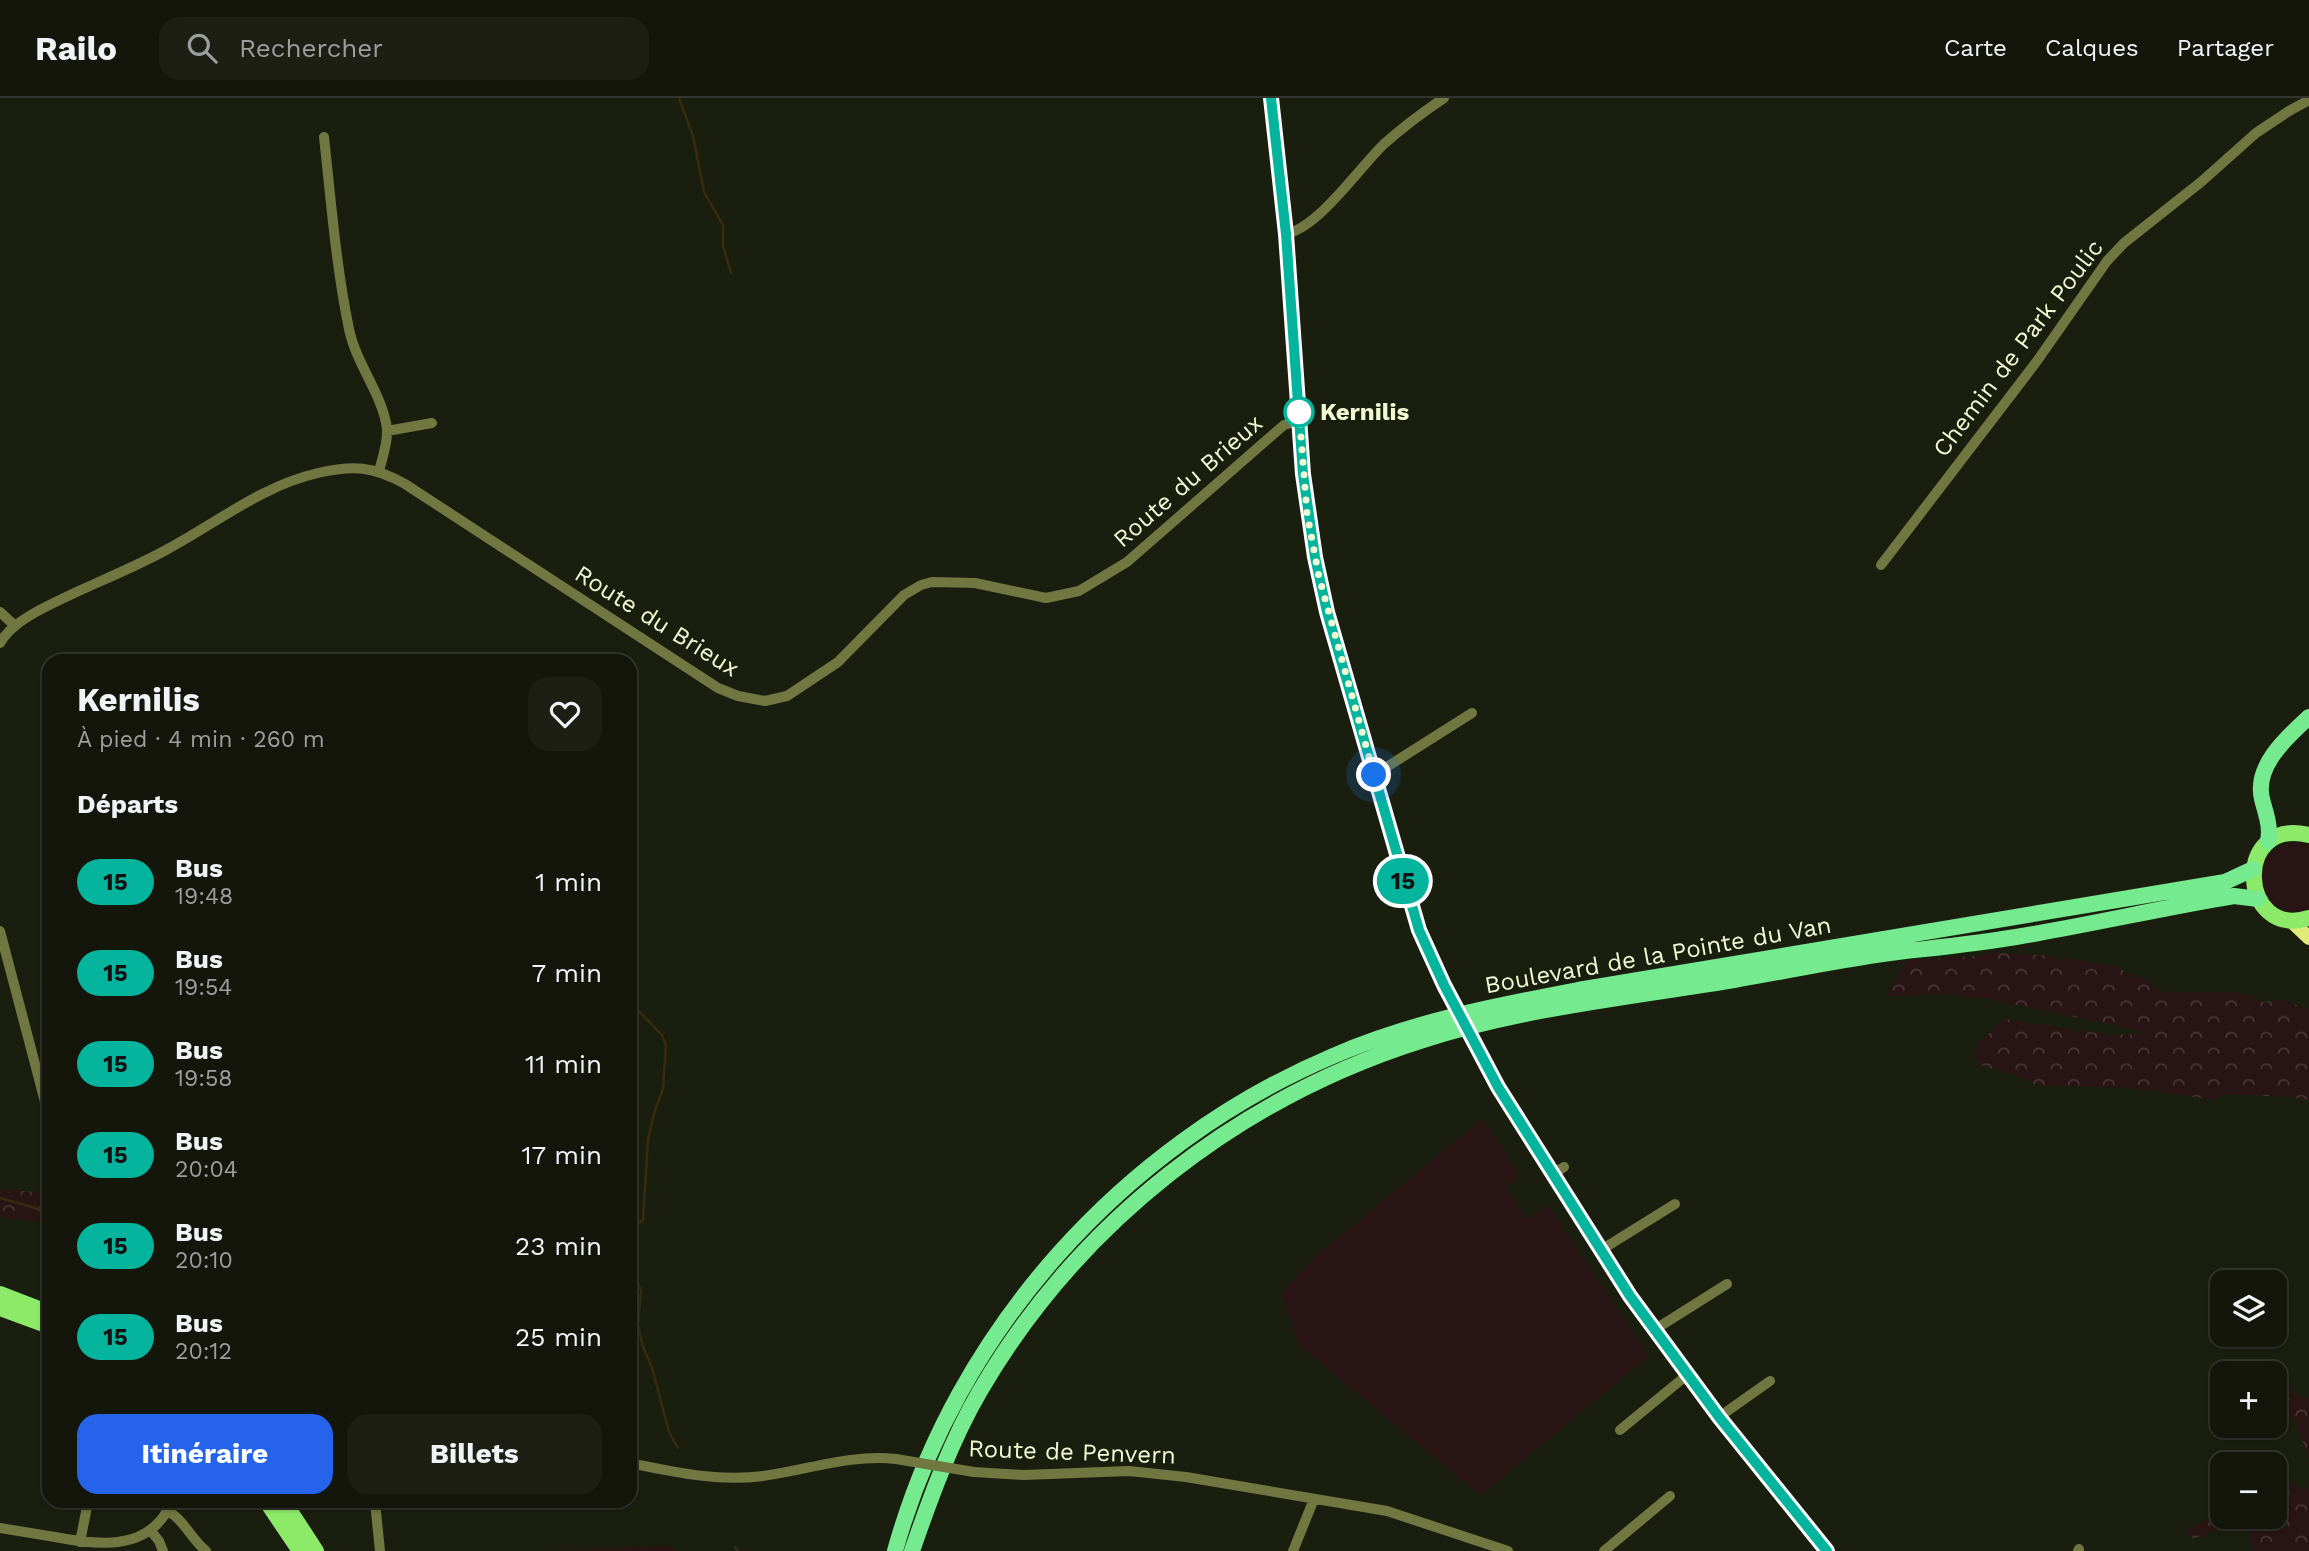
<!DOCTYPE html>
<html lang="fr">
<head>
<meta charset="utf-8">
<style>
  :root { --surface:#14160b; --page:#1d1f14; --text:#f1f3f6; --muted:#9d9f9d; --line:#33352c; --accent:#2563eb }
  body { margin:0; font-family:"Work Sans",sans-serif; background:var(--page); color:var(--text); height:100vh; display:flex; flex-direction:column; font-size:26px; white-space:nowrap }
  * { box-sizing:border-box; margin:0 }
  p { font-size:23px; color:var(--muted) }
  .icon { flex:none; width:38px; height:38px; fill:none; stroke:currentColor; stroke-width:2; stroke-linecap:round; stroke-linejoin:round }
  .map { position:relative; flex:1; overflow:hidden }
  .details { position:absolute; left:42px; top:556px; width:595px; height:854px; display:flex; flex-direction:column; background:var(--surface); border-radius:21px; box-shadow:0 2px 5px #0004,0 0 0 2px var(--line) }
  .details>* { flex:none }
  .badge { padding:0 14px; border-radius:23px; font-size:24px; line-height:46px }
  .controls { position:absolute; left:2210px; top:1172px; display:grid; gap:14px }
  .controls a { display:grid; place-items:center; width:77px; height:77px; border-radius:14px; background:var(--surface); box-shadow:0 2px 5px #0004,0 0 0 2px var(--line); font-size:35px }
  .you { position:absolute; width:35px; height:35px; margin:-18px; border:5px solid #fff; border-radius:50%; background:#1a73e8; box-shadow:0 0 0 10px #1a73e833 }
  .map>.badge { position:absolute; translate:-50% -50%; box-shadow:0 0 0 4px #fff }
  h2 { padding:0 35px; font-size:26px; line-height:63px }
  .round { display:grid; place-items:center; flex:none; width:74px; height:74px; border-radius:21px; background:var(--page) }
  .overview { display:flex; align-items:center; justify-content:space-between; height:119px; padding:0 35px }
  h1 { font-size:33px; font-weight:700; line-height:52px }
  .action { display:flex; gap:14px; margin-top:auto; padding:14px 35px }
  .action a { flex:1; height:80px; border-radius:21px; background:var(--accent); color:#fff; font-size:28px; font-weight:700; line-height:80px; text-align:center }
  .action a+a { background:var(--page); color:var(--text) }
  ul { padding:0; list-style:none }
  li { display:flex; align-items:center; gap:21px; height:91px; padding:0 35px }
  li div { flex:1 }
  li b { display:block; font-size:26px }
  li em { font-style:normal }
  li .badge { min-width:77px; font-weight:700; text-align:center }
  header { display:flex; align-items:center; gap:42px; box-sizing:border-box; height:98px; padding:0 35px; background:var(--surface); border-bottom:2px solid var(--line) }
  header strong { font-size:33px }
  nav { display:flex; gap:38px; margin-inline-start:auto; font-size:24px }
  .search { width:490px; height:63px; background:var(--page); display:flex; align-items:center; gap:18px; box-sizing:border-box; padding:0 24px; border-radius:21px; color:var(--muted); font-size:26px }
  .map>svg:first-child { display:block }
  .grass { fill:#271413 }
  .forest { fill:url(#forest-crowns) }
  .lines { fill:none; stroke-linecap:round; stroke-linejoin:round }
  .stream { stroke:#372c0f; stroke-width:2.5 }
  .minor { stroke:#707741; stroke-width:10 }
  .tertiary { stroke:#707741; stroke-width:12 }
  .secondary { stroke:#dfec77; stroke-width:14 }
  .primary { stroke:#8dea69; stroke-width:16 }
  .trunk { stroke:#76ea8e; stroke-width:16 }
  .minor-bridge { stroke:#707741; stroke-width:10 }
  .tertiary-bridge { stroke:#707741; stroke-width:12 }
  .line-casing { stroke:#fff; stroke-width:16 }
  .line { stroke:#04b49d; stroke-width:10 }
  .walk { stroke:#f1f9d3; stroke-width:7; stroke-dasharray:0 12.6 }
  .stop-dot { fill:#fff; stroke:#04b49d; stroke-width:3.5 }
  .labels { text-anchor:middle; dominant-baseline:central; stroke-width:5; stroke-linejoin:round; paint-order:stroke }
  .street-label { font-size:24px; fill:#f1f9d3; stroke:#1a1e0f }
  .stop-label { font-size:24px; font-weight:bold; fill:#f1f9d3; stroke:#1a1e0f; text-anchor:start }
</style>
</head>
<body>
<header>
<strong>Railo</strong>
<div class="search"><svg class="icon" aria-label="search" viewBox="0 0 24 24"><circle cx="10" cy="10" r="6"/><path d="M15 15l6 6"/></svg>Rechercher</div>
<nav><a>Carte</a><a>Calques</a><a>Partager</a></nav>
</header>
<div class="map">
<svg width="2309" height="1453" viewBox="0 0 2309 1453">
  <defs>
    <pattern id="forest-crowns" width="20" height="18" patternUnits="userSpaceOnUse" patternTransform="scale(1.75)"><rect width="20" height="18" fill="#271413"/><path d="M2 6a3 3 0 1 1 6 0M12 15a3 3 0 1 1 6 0" fill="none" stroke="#473734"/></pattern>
  </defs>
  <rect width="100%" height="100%" fill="#1a1e0f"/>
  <path class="grass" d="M 2301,745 L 2309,747 L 2309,811 C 2258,831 2239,743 2301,745 Z
    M 1483,1020 L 1520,1078 L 1506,1089 L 1527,1121 L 1548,1108 L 1649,1258 L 1480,1397 L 1300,1248 L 1281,1195 L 1320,1154 Z
    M 673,1448 L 675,1453 L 543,1452 Z"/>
  <path class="forest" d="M 1990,854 L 2040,857 L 2117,868 L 2126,875 L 2148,883 L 2162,894 L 2227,894 L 2247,896 L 2263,904 L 2281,902 L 2309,911 L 2309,1002 L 2290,999 L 2224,996 L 2214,1002 L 2131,990 L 2036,987 L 2012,976 L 1980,967 L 1975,957 L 1977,947 L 2004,921 L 2110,937 L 2137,936 L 2137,932 L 1988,901 L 1944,896 L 1886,898 L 1907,862 L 1977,858 Z
    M 0,1091 L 49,1095 L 49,1125 L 0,1119 Z
    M 2247,1261 L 2260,1261 C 2273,1275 2289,1282 2298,1299 L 2309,1300 L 2309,1360 L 2294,1321 L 2275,1301 L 2275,1276 L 2249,1276 L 2242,1268 Z
    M 2283,1383 L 2292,1384 L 2302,1392 L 2309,1390 L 2309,1453 L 2254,1453 C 2246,1441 2251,1433 2246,1420 L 2193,1441 L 2185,1431 L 2222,1415 L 2222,1419 L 2275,1419 L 2275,1393 Z"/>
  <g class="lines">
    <path class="stream" d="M 679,0 L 693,38 L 704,94 L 723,127 L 723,148 L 731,175
      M 630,904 L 662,937 L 666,948 L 663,991 L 655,1012 L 648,1041 L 643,1122 L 630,1133
      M 0,1100 L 49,1114
      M 630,1161 L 641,1193 L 638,1226 L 642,1246 L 652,1270 L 669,1334 L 678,1350
      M 735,1449 L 738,1453"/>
    <path class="minor" d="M 324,39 C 331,103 336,168 349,231 C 356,266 383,297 387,331 C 388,345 382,361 379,373
      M 1286,136 C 1320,128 1358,71 1384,46 C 1403,29 1423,14 1444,0
      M 387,333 L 432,325
      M 1881,467 L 2037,263 L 2107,163 L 2124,145 L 2201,84 L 2256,35 L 2289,13 L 2309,2
      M 0,514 L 15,528
      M 0,545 C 8,531 22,522 36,514 C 78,491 124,475 166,452 C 217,425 261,388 318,375 C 353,367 373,368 405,386 L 718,590 L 738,598 L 765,603 L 787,598 L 838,564 L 904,497 L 921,487 L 932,484 L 975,485 L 1046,500 L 1079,493 L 1127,464 L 1284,327 L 1300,322
      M 1374,677 L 1472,615
      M 0,833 L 49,1019
      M 1553,1076 L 1564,1069
      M 1601,1152 L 1675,1106
      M 1654,1232 L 1727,1186
      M 1719,1319 L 1770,1283
      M 1620,1332 L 1687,1277
      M 630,1365 C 674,1374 718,1384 763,1378 C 808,1372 850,1356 896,1361
      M 974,1374 L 1024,1377 L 1129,1373 L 1186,1379 L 1387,1413 L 1508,1453
      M 375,1404 L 380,1453
      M 0,1430 C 18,1433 36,1436 55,1439 C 96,1447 144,1453 167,1413 C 183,1420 191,1441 206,1453
      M 151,1433 L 159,1443 L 163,1453
      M 80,1444 L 88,1404
      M 1293,1453 L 1314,1401
      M 1604,1453 L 1670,1398
      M 2078,1453 L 2079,1451"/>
    <path class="tertiary" d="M 1271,0 L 1286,136 L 1303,376 L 1313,448 L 1327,514 L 1409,803 L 1419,832 L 1443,887
      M 1479,955 L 1540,1055 L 1654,1232 L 1719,1319 L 1827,1453"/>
    <path class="secondary" d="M 2290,822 L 2309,840"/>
    <path class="primary" d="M 2309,737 C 2232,718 2239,842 2309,820
      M 0,1196 L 49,1215
      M 0,1210 L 49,1228
      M 267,1404 L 300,1453
      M 284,1404 L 316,1453"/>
    <path class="trunk" d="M 2268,744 C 2271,728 2266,717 2262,701 C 2254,668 2287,639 2309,619
      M 895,1453 C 956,1233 1123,1047 1333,958 C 1411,924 1494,908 1578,892 L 2225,784 L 2253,771
      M 912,1453 C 931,1398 951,1343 980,1293 C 1078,1125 1238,1000 1423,942 C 1523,910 1631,899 1734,882 C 1786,873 1838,862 1890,855 C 1932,850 1974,846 2016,839 C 2089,827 2161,810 2234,798 L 2258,801"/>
    <path class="minor-bridge" d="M 896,1361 L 974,1374"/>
    <path class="tertiary-bridge" d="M 1443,887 L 1479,955"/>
  </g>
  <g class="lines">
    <defs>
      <path id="line" d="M 1271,0 L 1286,136 L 1303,376 L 1315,459 L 1327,514 L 1419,832 L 1444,887 L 1498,989 L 1630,1198 L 1719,1319 L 1827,1453"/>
    </defs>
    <use href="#line" class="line-casing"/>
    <use href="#line" class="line"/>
    <path class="walk" d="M 1299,314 L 1307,415 L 1319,479 L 1374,677"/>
  </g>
  <circle class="stop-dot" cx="1299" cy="314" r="14"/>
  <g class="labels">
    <g class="street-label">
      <text transform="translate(2018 250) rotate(-53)">Chemin de Park Poulic</text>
      <text transform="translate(1188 383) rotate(-41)">Route du Brieux</text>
      <text transform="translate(657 523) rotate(32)">Route du Brieux</text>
      <text transform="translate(1658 857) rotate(-10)">Boulevard de la Pointe du Van</text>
      <text transform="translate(1072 1354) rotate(2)">Route de Penvern</text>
    </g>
    <g class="stop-label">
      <text x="1320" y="314">Kernilis</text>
    </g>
  </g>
</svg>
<div class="controls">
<a><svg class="icon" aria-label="layers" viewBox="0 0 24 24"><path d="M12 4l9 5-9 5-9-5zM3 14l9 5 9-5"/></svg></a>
<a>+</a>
<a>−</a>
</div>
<div class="you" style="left:1374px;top:677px"></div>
<b class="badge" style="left:1403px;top:783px;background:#04b49d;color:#111">15</b>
<section class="details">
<div class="overview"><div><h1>Kernilis</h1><p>À pied · 4 min · 260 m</p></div><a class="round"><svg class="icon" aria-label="heart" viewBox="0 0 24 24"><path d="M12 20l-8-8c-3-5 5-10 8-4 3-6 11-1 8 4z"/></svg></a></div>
<h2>Départs</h2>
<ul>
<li><span class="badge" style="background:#04b49d;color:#111">15</span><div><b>Bus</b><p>19:48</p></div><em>1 min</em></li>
<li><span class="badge" style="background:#04b49d;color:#111">15</span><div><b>Bus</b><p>19:54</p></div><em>7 min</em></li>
<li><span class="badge" style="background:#04b49d;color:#111">15</span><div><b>Bus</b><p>19:58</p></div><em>11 min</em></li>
<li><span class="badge" style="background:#04b49d;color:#111">15</span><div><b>Bus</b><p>20:04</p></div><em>17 min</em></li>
<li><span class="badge" style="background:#04b49d;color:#111">15</span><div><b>Bus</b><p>20:10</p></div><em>23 min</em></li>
<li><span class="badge" style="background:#04b49d;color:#111">15</span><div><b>Bus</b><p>20:12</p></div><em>25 min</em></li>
</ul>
<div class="action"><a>Itinéraire</a><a>Billets</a></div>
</section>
</div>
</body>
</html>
